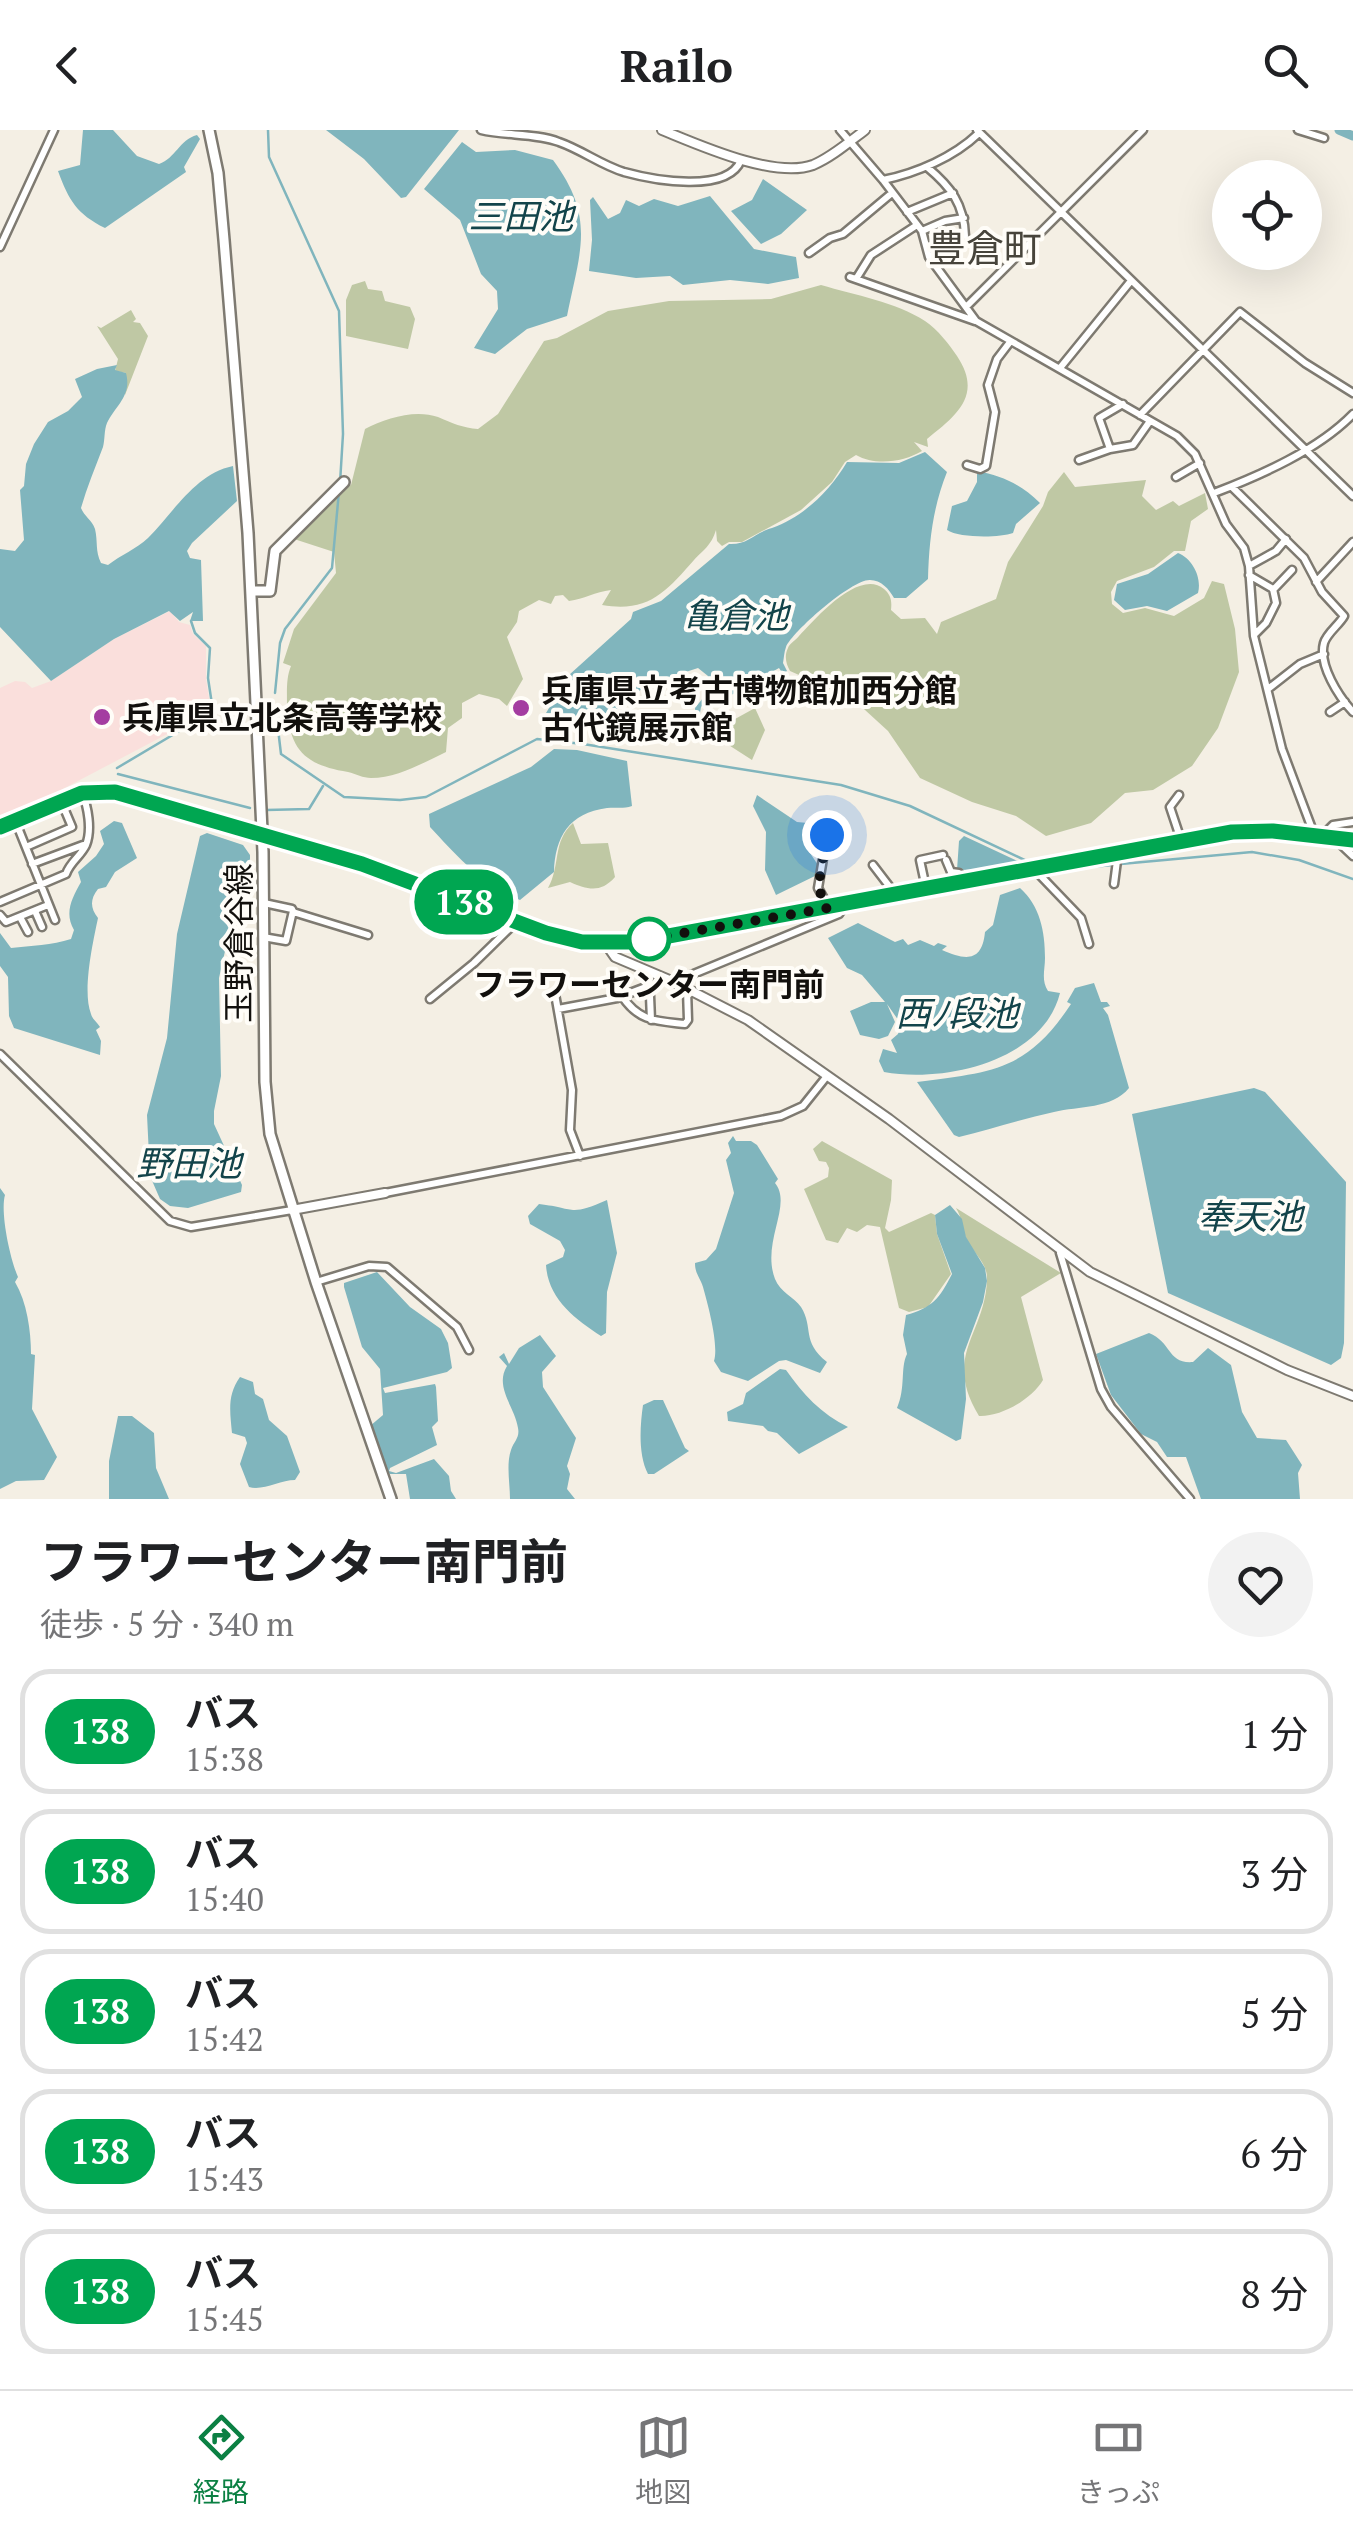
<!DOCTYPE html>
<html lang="ja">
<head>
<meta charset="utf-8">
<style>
  :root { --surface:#fff; --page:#f2f2f2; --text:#202124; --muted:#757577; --line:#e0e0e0; --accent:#0b8043 }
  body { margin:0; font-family:"PT Serif","Noto Sans JP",serif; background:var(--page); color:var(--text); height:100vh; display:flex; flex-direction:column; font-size:38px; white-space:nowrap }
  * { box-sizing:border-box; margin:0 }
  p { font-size:32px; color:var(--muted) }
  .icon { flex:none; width:55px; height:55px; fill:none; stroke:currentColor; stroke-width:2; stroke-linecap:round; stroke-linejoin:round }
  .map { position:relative; height:1369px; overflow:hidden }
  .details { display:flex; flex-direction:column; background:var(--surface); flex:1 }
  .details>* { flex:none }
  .badge { padding:0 20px; border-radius:32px; font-size:35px; line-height:65px }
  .controls { position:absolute; left:1212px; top:30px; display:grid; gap:20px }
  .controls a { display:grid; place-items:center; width:110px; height:110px; border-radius:50%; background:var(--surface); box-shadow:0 10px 40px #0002; font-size:50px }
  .you { position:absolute; width:50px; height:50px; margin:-25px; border:8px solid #fff; border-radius:50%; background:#1a73e8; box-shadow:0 0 0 15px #1a73e833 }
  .map>.badge { position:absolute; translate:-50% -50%; box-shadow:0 0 0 5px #fff }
  .round { display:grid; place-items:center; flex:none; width:105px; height:105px; border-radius:52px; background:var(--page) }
  .summary { display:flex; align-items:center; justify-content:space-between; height:170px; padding:0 40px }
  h1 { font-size:48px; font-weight:700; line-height:75px }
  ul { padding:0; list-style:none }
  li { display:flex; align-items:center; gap:30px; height:125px; margin:0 20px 15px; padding:0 20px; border:5px solid var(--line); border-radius:30px }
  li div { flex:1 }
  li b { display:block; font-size:38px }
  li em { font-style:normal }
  li .badge { min-width:110px; font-weight:700; text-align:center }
  header { display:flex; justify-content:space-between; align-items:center; height:130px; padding:0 40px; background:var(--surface); font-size:45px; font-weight:700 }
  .tabs { display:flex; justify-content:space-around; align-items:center; height:140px; border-top:2px solid var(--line); background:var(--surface); font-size:28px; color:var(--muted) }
  .tabs a { display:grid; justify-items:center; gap:5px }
  .tabs .active { color:var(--accent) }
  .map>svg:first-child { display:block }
  .education { fill:#fadfdc }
  .green { fill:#bfc8a4 }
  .water { fill:#80b5bd }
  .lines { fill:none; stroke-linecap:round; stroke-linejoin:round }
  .stream { stroke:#80b5bd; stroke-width:2.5 }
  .river { stroke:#80b5bd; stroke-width:9 }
  .minor-casing { stroke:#7e7a71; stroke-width:11 }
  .tertiary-casing { stroke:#7e7a71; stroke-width:12 }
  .secondary-casing { stroke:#7e7a71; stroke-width:14 }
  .primary-casing { stroke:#7e7a71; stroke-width:15 }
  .minor { stroke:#fff; stroke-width:6 }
  .tertiary { stroke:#fff; stroke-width:8 }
  .secondary { stroke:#fff; stroke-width:9 }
  .primary { stroke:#fff; stroke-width:10 }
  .line-casing { stroke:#fff; stroke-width:22 }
  .line { stroke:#00a651; stroke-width:15 }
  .walk { stroke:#12100d; stroke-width:10; stroke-dasharray:0 18 }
  .poi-dot { fill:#a43da1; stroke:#fffdf8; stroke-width:4 }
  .stop-dot { fill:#fff; stroke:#00a651; stroke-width:5 }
  .labels { text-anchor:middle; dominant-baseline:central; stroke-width:8; stroke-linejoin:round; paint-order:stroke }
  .poi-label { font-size:32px; font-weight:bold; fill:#12100d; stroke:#fffdf8; text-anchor:start }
  .street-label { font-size:32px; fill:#12100d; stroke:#fffdf8 }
  .stop-label { font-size:32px; font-weight:bold; fill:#12100d; stroke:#fffdf8 }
  .water-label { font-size:35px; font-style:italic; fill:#13444a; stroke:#fffdf8 }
  .quarter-label { font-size:38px; fill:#47443b; stroke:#fffdf8 }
</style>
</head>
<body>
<header><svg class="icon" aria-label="back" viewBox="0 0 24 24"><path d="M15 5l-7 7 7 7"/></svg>Railo<svg class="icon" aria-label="search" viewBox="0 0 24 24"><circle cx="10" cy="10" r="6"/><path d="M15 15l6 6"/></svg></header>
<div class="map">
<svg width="1353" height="1369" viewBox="0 0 1353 1369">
  <rect width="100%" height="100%" fill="#f4efe4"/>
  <path class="education" d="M 170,481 L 179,492 L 190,495 L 193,504 L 206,516 L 206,549 L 211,581 L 0,692 L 0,558 L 15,551 L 25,552 L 32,558 L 51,551 L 114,509 Z"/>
  <path class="green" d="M 365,151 L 368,159 L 382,161 L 385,171 L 410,177 L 415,189 L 408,219 L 346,206 L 346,170 L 352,155 Z
    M 821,155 C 855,165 896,172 925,191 C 938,200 949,214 957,226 C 983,265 957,285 927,309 L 928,317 L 914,312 L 922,321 C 904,332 875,336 856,325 L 845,332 L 832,352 L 801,380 L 742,412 L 729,412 L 722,416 L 717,411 L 716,400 C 711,416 704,419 694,430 C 666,462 648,483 602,475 L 611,460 C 595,462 584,469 569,471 L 563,465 L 555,466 L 551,474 L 539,470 L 519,481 L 517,492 L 507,507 L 523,549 L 507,576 L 499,569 L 479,564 L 462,573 L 462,588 L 448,598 L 446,622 C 423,633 397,648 371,648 C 363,648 356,644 348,642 C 305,635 289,620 287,575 C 287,561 286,548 291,536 L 283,533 L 294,499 L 336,443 L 334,422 L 294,409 L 337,359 L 351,355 L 365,299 C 386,288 415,279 438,287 C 452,293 463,298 478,299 L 498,284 L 544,211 L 557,208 L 608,181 L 669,171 L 771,169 Z
    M 131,180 L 136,189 L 133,192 L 140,193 L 148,206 L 125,265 L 126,243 L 115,241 L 118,229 L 97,196 L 101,198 Z
    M 1064,342 L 1075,357 L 1146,350 L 1142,366 L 1156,380 L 1173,371 L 1179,376 L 1205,363 L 1208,379 L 1191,391 L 1185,421 L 1174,421 L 1154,437 L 1117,451 L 1111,462 L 1112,474 L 1123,483 L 1145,478 L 1174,486 L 1204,468 L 1212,451 L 1224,454 L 1235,499 L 1239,542 L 1218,598 L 1192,636 L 1153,660 L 1125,663 L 1091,693 L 1046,706 L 1016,686 L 972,672 L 920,648 L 888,601 L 853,569 L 790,541 C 786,534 784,526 788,518 C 789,514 796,510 799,506 C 815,489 859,438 884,459 C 891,465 892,471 891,480 L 901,489 L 925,488 L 937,504 L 941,492 L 996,469 L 1008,432 L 1043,376 L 1048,362 Z
    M 755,578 L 765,600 L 752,630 L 724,612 L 715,600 Z
    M 573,693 L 581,714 L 608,713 L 615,747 C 601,763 588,760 570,752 L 548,758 C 561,735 552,712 573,693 Z
    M 822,1011 L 892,1050 L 891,1070 L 885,1098 L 889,1102 L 931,1083 L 935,1085 L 937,1104 L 951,1144 L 928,1177 L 909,1182 L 899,1178 L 880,1097 L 867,1095 L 857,1102 L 847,1098 L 838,1113 L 826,1110 L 804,1059 L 828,1047 L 829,1038 L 826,1032 L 819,1031 L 813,1019 Z
    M 956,1078 L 1061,1143 L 1021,1167 L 1043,1250 C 1032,1269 1001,1287 979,1286 C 942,1225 985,1205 987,1150 C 988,1132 972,1123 966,1108 C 962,1097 962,1088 956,1078 Z"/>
  <path class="water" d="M 83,0 L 113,0 L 137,26 L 159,34 C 176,28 179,10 197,5 L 200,9 L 184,37 L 186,42 L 105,98 C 77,84 69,71 58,41 L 80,35 Z
    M 326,0 L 459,0 L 406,67 L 401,68 L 364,29 Z
    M 462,12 L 476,22 L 515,20 L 553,30 C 596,88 580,121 567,186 L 527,199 L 495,224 L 474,218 L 498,179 L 497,161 L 481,144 L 460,90 L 424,59 Z
    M 763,49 L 807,80 L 781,104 L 761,114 L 731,81 L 752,70 Z
    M 710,66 L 754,119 L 796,127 L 799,148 L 768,154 L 730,150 L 683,155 L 670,146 L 636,148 L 589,141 L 592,110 L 590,70 L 593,67 L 608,89 L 620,83 L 626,70 L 639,76 L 654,69 L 678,76 Z
    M 117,235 L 115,240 L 126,243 C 132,266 116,275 107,293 C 104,300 105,310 103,317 C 95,338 87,357 81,378 C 84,386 92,390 95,399 C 98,411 95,421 101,433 L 108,435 C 121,425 136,419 148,408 C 174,382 195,344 233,336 L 237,371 L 192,413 L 187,421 L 190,428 L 201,430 L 203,491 L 190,491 L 193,482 L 180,491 L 169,481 L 114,509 L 51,551 L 0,497 L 0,419 L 15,421 L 24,410 L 20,360 L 24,356 L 26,334 L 34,314 L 48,292 L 68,281 L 82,267 L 75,249 L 97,239 Z
    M 925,322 L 947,342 C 933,377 929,411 928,449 L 906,468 L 894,468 C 889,459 881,450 870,450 C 852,449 792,502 786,517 C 784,522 784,528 783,533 L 787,541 L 783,544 L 779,538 L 726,568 L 714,561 L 701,577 L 697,601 L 695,578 L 711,558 L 706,551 L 708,546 L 698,538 L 655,552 L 630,566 L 610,586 L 590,588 L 546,583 L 569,545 L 631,489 L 633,482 L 661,471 L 729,414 C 748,415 754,403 772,398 C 803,387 830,361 847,332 L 899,333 Z
    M 977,341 C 1002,346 1021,354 1040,373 L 1016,394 L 1013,403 C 999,408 959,408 947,400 L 952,376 L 967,371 L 977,352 Z
    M 1178,423 C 1193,429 1202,448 1198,463 L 1167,481 L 1147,476 L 1125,480 L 1114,470 L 1117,454 L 1148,444 Z
    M 554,619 L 577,620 L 627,631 L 632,676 C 623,679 617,677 607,678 C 569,683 555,707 554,742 L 520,770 C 483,756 456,725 430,697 L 429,684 L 531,637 Z
    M 757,665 L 797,692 L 808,693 L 808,720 L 818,735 L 817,745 L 776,765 L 765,740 L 766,702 L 753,676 Z
    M 114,691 L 122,693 L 137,728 L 115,742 L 106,757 L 98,759 C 90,769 90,778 98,788 C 93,812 82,861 91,884 C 92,889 97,892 100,897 L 96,900 L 101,911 L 100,925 L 14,898 L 9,886 L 8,847 L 0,836 L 0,803 L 11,818 C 31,816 52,815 71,809 L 74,800 C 64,783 72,768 81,752 L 78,742 L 96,726 L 104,714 L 100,701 Z
    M 207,703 L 243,715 L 250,725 L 250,743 L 236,772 L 219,848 L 221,946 L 214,981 L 214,994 L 242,1055 L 241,1062 L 188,1078 L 170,1076 L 160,1069 L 150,1046 L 147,985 L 167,908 L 177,804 L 200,706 Z
    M 964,706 L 1024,734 L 999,739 L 957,740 L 959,711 Z
    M 1020,758 C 1040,776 1045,801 1045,828 C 1045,840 1041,850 1048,861 L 1060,863 C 1043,931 945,953 884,942 L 879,931 L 883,919 L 897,923 L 891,910 L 898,904 L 901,894 L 887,874 L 895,892 L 888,906 L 879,909 L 860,905 L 850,881 L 871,872 L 885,872 L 862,845 L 847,838 L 828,808 L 858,793 L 895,812 L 903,809 L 908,815 L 920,810 L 934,816 L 938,813 L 947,816 L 942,820 C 965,830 982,833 985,802 L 993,795 L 1000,765 Z
    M 1094,853 L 1101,872 L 1107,872 L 1110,876 L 1103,878 L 1108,885 L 1129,958 C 1112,979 1079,976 1054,982 C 1022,989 991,999 959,1007 L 954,1005 L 917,952 C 992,942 1026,942 1071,874 L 1067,872 L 1075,858 Z
    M 1254,958 L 1265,962 L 1346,1052 L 1344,1213 L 1341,1228 L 1331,1235 L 1168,1163 L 1132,984 Z
    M 733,1006 L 736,1011 L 751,1011 L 757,1015 L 778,1049 L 775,1053 C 793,1075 761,1112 775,1149 C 780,1162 794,1167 801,1177 C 814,1198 801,1211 827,1232 L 820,1243 L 786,1230 L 779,1231 L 748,1251 L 721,1242 L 714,1231 C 719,1215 708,1175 703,1157 C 700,1147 695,1144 695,1133 L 706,1130 L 716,1119 L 734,1063 L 726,1030 L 731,1023 L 728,1013 Z
    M 0,1058 L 5,1065 C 0,1082 10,1129 18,1147 L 15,1152 C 27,1172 31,1201 31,1224 L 35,1225 L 32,1279 L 57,1327 L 44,1350 L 16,1351 L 0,1359 Z
    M 607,1070 L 617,1123 L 607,1162 L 606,1203 L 601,1206 C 575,1189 548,1169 546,1135 L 563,1127 L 565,1120 L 560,1111 L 530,1094 L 528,1086 L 539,1074 C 575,1078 569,1087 607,1070 Z
    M 950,1075 L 962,1089 L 966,1107 L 985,1138 L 987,1151 L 983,1172 L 964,1223 L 966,1269 L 961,1309 L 956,1311 L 897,1278 C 906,1257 900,1238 907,1224 L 903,1205 L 906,1185 C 932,1178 940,1168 952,1144 L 937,1104 L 935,1085 Z
    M 377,1142 L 410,1177 L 441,1199 L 448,1213 L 452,1238 L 447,1242 L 383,1258 L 385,1263 L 435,1254 L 436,1257 L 438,1291 L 432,1297 L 437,1315 L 390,1338 L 389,1341 L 396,1343 L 434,1329 L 449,1346 L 451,1361 L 456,1369 L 410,1369 L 406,1344 L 390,1344 L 385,1340 L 370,1296 L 383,1285 L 380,1239 L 362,1217 L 344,1157 L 344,1153 Z
    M 1149,1203 C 1172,1212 1167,1234 1193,1232 L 1208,1218 L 1231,1235 L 1242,1282 L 1257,1308 L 1286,1310 L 1302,1335 L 1298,1343 L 1300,1369 L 1201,1369 L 1186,1327 L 1167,1327 L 1157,1312 L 1141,1304 L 1111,1265 L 1096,1224 Z
    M 540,1205 L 556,1226 L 542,1242 L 543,1257 L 576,1308 L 567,1336 L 570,1344 L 567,1359 L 575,1369 L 510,1369 C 510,1354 506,1334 511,1320 C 514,1311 520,1308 518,1298 C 515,1277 494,1257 507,1236 L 499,1227 L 504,1223 L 509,1234 L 519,1218 Z
    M 780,1239 L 786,1240 C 803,1264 821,1284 848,1297 L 799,1324 L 777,1303 L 768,1301 L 763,1296 L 728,1291 L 727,1282 L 743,1274 L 746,1263 Z
    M 240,1247 L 253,1252 L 255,1264 L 263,1269 L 269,1290 L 287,1306 L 300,1342 L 295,1350 C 280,1350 263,1361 249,1357 L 240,1334 L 247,1313 L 245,1307 L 232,1303 C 230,1282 227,1265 240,1247 Z
    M 654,1270 L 663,1270 L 685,1318 L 689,1321 L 654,1344 L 648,1344 C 638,1325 640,1296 643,1275 Z
    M 118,1286 L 132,1286 L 154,1303 L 156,1338 L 169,1369 L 109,1369 L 109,1331 Z"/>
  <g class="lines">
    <path class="stream" d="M 268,0 L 269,27 L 339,181 L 343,304 L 340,353
      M 275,563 L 280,513 L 285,499 L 332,438 L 339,361
      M 276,582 L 281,624 L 344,667 L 400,670 L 426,667 L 537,609 L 583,614 L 841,655 L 910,676 L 1033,734
      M 117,638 L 213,581 L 208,548 L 210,518 L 195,503 L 191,491
      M 118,644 L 250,678
      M 266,680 L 309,679 L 323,656
      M 1121,734 L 1252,722 L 1299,730 L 1353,749
      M 1046,741 L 1113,735"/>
    <path class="river" d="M 1339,0 L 1353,6"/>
    <defs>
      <path id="minor" d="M 481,0 C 506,6 536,3 559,12 C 582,20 601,35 624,42 C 653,50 728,64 741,30
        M 840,0 L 883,50 L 922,101 L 929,127 L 976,191 L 1177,306 L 1195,324 L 1226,394 L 1244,418 L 1249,436 L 1254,506 L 1282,619 L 1311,696 L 1311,705
        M 977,0 L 1353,366
        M 1298,0 L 1324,8
        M 927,37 C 951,57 964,74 965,106
        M 883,50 C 917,43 954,27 979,3
        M 907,82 L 953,63
        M 922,101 L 945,91 L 964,88
        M 0,117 L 54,0
        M 809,123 L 830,108 L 843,104 L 892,63
        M 850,147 L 975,191
        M 856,149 L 871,125 L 917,95
        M 966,177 L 1143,0
        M 1060,238 L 1130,152
        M 1140,285 L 1240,182 L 1305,233 L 1353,263
        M 1110,319 L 1133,315 L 1150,291
        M 1079,330 L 1110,319 L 1099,288 L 1123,274
        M 967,335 L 980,339 L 986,336 L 995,282 L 988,255 L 997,229 L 1010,212
        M 1176,347 L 1200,333
        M 1233,358 L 1304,428 L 1322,462 L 1344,486 C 1339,495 1327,503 1324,513 C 1318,535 1339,567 1353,582
        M 1214,363 C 1261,345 1318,320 1353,284
        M 1249,436 L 1276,421 L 1286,409
        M 1249,445 L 1273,459 L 1276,473 L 1266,493 L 1254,505
        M 1316,452 L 1353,412
        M 1273,460 L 1292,440
        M 1268,559 L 1300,534 L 1324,524
        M 1330,582 L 1345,572
        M 1179,665 L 1170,677 L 1181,710
        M 15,690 L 55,790
        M 825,691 L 827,705 L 818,758 L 828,776
        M 1323,705 L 1333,695 L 1353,692
        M 1335,709 L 1353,726
        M 26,717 L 72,697 L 61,671
        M 946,730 L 951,742 L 959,743 L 965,751
        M 32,734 L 83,715
        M 873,735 L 896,765
        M 1034,739 L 1081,788 L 1089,814
        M 1114,754 L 1118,723
        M 926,758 L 920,730 L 943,725
        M 0,772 L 66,744 C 70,732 81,726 86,715 C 92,700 88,677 82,663
        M 264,773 L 292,779 L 293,782 L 368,805
        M 35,781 L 42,797
        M 0,785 L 6,792 L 48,775
        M 20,787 L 28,802
        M 263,807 L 286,811 L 293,781
        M 649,842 L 651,890
        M 674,852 L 839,784 L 845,775
        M 555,864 L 572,960 L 570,1000 L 580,1026
        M 622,866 C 639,892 657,891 685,894 L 688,890 L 687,860
        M 430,869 L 474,833 L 516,792
        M 558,879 L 617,868 L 651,855
        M 0,924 L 170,1091 L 191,1097 L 292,1080
        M 385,1063 L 781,986 L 803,976 L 827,946
        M 1060,1123 L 1101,1259 L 1111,1277 L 1190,1369
        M 316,1152 L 369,1136 L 387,1137 L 457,1197 L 469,1220"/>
      <path id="tertiary" d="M 662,0 C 699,15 774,49 813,35 C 832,27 849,12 865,0
        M 606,814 L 615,827 L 674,852 L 748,890 L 889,989 L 1090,1142 L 1287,1240 L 1353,1266
        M 292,1080 L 385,1063"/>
      <path id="secondary" d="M 209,0 L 218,43 L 224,110 L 248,403 L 263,722 L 265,952 L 270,1004 L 316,1152 L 391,1369
        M 254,461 L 270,461 L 275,421 L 344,352"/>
      <path id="primary" d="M 0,697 L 82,663 L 115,662 L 362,733 L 546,803 L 606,814 L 722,796 L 1232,702 L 1273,701 L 1353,710"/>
    </defs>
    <use href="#minor" class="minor-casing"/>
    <use href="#tertiary" class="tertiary-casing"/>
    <use href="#secondary" class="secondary-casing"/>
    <use href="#primary" class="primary-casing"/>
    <use href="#minor" class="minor"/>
    <use href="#tertiary" class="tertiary"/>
    <use href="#secondary" class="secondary"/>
    <use href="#primary" class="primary"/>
  </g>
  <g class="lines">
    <defs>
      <path id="line" d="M 0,697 L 82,663 L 115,662 L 362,734 L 546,803 L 582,812 L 636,812 L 1232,702 L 1273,701 L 1353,710"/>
    </defs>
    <use href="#line" class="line-casing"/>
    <use href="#line" class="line"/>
    <path class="walk" d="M 649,809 L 828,778 L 818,758 L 827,705"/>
  </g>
  <g class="poi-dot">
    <circle cx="521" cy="578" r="10"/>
    <circle cx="102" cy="587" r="10"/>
  </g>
  <circle class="stop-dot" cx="649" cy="809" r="20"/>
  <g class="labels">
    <g class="poi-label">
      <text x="541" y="560">兵庫県立考古博物館加西分館<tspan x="541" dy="37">古代鏡展示館</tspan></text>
      <text x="122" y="587">兵庫県立北条高等学校</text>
    </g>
    <g class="street-label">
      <text transform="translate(238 813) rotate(-90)">玉野倉谷線</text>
    </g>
    <g class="stop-label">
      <text x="649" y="854">フラワーセンター南門前</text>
    </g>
    <g class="water-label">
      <text x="521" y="86">三田池</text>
      <text x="736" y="485">亀倉池</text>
      <text x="957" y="883">西ﾉ段池</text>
      <text x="189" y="1033">野田池</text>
      <text x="1250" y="1086">奉天池</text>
    </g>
    <g class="quarter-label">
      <text x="985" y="118">豊倉町</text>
    </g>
  </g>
</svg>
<div class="controls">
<a><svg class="icon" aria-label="locate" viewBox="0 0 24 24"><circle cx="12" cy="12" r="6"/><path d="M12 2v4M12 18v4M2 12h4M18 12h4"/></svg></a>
</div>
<div class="you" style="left:827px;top:705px"></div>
<b class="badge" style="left:464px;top:772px;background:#00a651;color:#fff">138</b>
</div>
<section class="details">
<div class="summary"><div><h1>フラワーセンター南門前</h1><p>徒歩 · 5 分 · 340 m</p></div><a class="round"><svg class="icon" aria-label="heart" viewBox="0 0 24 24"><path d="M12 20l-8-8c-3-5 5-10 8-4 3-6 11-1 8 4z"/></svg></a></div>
<ul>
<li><span class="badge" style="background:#00a651;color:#fff">138</span><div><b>バス</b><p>15:38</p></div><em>1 分</em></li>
<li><span class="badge" style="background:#00a651;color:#fff">138</span><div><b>バス</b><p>15:40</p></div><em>3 分</em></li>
<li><span class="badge" style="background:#00a651;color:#fff">138</span><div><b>バス</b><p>15:42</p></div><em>5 分</em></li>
<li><span class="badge" style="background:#00a651;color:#fff">138</span><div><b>バス</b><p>15:43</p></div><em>6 分</em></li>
<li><span class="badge" style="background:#00a651;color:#fff">138</span><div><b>バス</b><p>15:45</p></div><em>8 分</em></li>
</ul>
</section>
<nav class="tabs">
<a class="active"><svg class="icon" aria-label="directions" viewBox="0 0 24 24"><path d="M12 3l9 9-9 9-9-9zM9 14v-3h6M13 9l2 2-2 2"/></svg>経路</a>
<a><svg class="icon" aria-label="map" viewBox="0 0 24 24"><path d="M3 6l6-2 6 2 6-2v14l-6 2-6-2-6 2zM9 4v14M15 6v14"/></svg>地図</a>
<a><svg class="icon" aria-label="tickets" viewBox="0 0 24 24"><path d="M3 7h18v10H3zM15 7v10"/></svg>きっぷ</a>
</nav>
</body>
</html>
